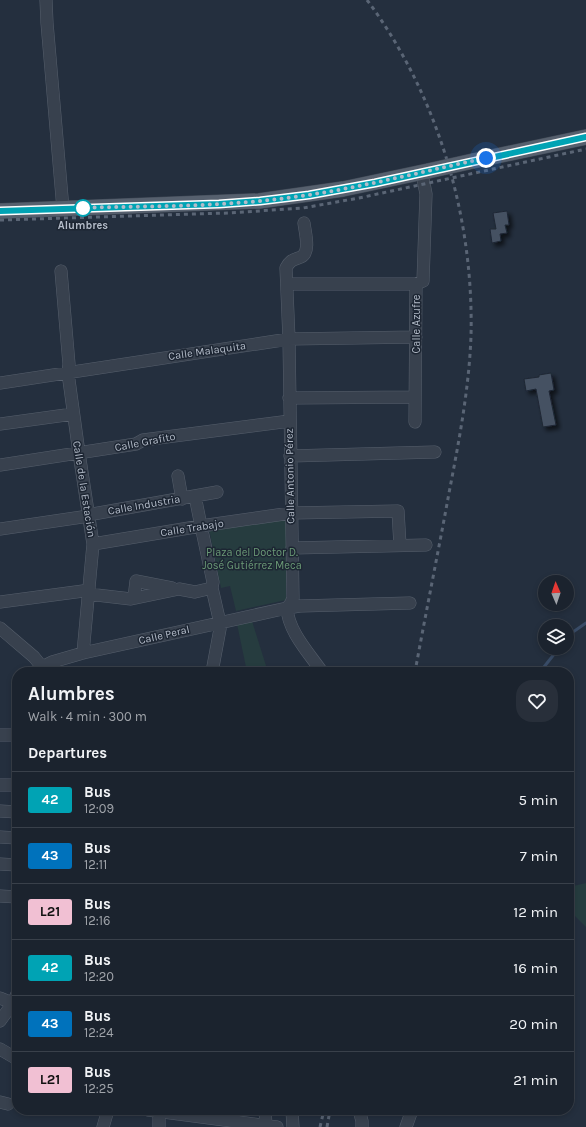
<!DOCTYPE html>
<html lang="en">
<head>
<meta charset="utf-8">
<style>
  :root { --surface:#1b232e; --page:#282f3a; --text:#f1f3f6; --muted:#a0a4aa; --line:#39404a }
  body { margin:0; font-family:Karla,sans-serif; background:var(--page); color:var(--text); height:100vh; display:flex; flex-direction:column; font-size:15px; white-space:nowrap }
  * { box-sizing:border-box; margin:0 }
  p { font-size:13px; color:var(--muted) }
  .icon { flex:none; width:22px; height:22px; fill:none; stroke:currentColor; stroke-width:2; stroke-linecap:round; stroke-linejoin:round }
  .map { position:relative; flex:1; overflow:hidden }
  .panel { position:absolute; left:12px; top:667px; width:562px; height:448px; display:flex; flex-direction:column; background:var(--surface); border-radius:16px; box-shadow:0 2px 6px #0003,0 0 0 1px var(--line) }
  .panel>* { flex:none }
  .badge { padding:0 8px; border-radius:3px; font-size:14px; line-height:26px }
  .needle { width:26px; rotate:358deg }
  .buttons { position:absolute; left:538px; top:575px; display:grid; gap:8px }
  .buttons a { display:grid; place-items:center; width:36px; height:36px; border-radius:50%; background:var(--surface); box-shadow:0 2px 6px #0003,0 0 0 1px var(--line); font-size:20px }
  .you { position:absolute; width:20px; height:20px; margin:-10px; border:3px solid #fff; border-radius:50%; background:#1a73e8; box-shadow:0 0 0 6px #1a73e833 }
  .map>.badge { position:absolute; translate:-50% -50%; box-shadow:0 0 0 2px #fff }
  h2 { padding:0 16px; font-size:15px; line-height:36px }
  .round { display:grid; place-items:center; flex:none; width:42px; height:42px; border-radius:16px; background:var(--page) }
  .head { display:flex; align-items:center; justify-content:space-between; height:68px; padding:0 16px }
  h1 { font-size:19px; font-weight:700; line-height:30px }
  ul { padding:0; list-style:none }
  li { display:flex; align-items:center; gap:12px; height:56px; padding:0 16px; border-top:1px solid var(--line) }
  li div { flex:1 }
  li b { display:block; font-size:15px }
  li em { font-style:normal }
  li .badge { min-width:44px; font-weight:700; text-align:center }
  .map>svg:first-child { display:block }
  .green { fill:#263c3f }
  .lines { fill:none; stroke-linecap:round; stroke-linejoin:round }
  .stream { stroke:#394c67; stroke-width:3 }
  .building { fill:#455162; stroke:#1f2835; filter:url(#shadow) }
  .minor-casing { stroke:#565f6c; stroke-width:13 }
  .major-casing { stroke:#414a57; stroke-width:16 }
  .minor { stroke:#38414e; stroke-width:12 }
  .major { stroke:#56606e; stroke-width:15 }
  .rail { stroke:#5a6575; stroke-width:3; stroke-dasharray:4 4; stroke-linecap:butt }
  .major-bridge-casing { stroke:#414a57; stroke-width:16; stroke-linecap:butt }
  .major-bridge { stroke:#56606e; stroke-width:15 }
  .line-casing { stroke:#fff; stroke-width:9 }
  .line { stroke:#00a3b4; stroke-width:6 }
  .walk { stroke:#b4bcc9; stroke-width:4; stroke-dasharray:0 7.2 }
  .stop-dot { fill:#fff; stroke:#00a3b4; stroke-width:2 }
  .labels { text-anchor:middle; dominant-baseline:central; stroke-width:3; stroke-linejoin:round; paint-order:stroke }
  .stop-label { font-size:11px; font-weight:bold; fill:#b4bcc9; stroke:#1d2633 }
  .street-label { font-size:11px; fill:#b4bcc9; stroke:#1d2633 }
  .park-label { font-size:11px; fill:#6b9a76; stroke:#1d2633 }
</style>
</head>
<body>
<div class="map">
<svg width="586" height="1127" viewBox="0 0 586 1127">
  <defs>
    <filter id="shadow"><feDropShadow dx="3.5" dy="3.5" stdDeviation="2" flood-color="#0009"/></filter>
  </defs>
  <rect width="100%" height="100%" fill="#242f3e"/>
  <path class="green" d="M 286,520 L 286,600 L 236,611 L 230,586 L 221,588 L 209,529 Z
    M 252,621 L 268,672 L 247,672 L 237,624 Z
    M 586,883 L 586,927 L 569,910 L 569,887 Z"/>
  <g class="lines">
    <path class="stream" d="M 567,639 L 573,632 L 586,623
      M 540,672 L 559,648"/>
  </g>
  <path class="building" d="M 507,211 L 509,225 L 505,225 L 507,233 L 500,234 L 501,241 L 492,243 L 490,229 L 496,229 L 493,213 Z
    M 551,373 L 554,390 L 549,391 L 556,425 L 543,427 L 536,389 L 526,391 L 524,379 L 539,377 L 539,375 Z"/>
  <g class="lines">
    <defs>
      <path id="minor" d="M 46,0 L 47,23 L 63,209
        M 304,223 C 305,232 311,252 301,257 C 293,260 290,260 286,268 L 289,339 L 293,598 L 291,603 L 287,608 C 288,631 309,653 322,672
        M 61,271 L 69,364 L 68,373 L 79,453 L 93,544 L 83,653
        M 287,284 L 416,284 L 423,281 L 426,194 L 422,173
        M 0,383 L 289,339 L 416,337
        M 289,398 L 415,397
        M 415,422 L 416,284
        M 0,424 L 73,414
        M 290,456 L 435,452
        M 0,465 L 136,444 L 143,440 L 290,421
        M 178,476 L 182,499
        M 195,496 L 201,526 L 213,582 L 212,588 L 220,623 L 220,629 L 212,672
        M 0,529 L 82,517 L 93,514 L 217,492
        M 93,544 L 201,526 L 291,513 L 398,511 L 400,545
        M 292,548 L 426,545
        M 88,594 L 131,599 L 179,589 L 195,592 L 212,588
        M 134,598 L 136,581 L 172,588
        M 0,602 L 83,591 L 88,591
        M 0,628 L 34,657 L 46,672
        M 42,667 L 52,662 L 83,653 L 287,608 L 300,606 L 410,603
        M 0,735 L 17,735
        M 0,785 L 17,785
        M 0,811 L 17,812
        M 0,837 L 17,838
        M 0,864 L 17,865
        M 0,896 L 17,897
        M 0,998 L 17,1005
        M 0,1021 L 13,1003 L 17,994
        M 0,1049 L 17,1059
        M 0,1102 L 8,1104
        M 148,1110 L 277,1127
        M 265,1110 L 266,1125
        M 292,1110 L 293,1127
        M 359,1110 L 362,1121 L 362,1127
        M 103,1127 L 108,1110
        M 159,1127 L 159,1111
        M 406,1127 L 412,1110"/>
      <path id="major" d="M 473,161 L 586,137
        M 0,211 L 259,201 L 343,189 L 428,171"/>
    </defs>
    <use href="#minor" class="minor-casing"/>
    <use href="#major" class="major-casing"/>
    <use href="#minor" class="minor"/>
    <use href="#major" class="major"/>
    <path class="rail" d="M 367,0 C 438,95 474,218 471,336 C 469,389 459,441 449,493 C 438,553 426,612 415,672
      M 0,220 L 228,213 L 303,208 L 359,198 L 586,149
      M 320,1127 L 324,1110
      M 327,1127 L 330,1110"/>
    <defs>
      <path id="major-bridge" d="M 428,171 L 473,161"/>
    </defs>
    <use href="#major-bridge" class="major-bridge-casing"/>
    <use href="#major-bridge" class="major-bridge"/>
  </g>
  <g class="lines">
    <defs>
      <path id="line" d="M 0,211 L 219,204 L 260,201 L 309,195 L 375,183 L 586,137"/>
    </defs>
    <use href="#line" class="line-casing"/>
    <use href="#line" class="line"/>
    <path class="walk" d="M 83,208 L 78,208 C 139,206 200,207 260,201 C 337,194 411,174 486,158"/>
  </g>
  <circle class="stop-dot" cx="83" cy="208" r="8"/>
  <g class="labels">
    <g class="stop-label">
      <text x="83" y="225">Alumbres</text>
    </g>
    <g class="street-label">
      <text transform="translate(416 324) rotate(-90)">Calle Azufre</text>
      <text transform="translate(207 351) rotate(-8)">Calle Malaquita</text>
      <text transform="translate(145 442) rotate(-11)">Calle Grafito</text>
      <text transform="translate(290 476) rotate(-91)">Calle Antonio Pérez</text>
      <text transform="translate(84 489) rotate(81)">Calle de la Estación</text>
      <text transform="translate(144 505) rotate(-10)">Calle Industria</text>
      <text transform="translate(192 528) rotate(-9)">Calle Trabajo</text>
      <text transform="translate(164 635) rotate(-13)">Calle Peral</text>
    </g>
    <g class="park-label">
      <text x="252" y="552">Plaza del Doctor D.<tspan x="252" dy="13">José Gutiérrez Meca</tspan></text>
    </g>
  </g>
</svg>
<div class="buttons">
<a><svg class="needle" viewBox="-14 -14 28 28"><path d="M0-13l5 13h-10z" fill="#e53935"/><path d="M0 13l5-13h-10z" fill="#a0a4aa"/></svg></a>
<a><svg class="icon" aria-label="layers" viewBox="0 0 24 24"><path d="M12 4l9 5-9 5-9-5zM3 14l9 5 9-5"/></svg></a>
</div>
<div class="you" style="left:486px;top:158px"></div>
<section class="panel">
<div class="head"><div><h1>Alumbres</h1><p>Walk · 4 min · 300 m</p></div><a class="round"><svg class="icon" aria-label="heart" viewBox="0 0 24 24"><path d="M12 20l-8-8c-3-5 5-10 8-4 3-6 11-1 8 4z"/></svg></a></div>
<h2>Departures</h2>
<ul>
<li><span class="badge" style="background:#00a3b4;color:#fff">42</span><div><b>Bus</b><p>12:09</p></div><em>5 min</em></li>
<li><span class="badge" style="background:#0072bc;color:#fff">43</span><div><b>Bus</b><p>12:11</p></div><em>7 min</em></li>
<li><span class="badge" style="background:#f1c0d3;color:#111">L21</span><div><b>Bus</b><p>12:16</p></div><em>12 min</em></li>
<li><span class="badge" style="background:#00a3b4;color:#fff">42</span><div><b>Bus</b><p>12:20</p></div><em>16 min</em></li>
<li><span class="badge" style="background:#0072bc;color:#fff">43</span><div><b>Bus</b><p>12:24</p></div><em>20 min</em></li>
<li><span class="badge" style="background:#f1c0d3;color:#111">L21</span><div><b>Bus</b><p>12:25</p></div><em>21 min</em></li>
</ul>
</section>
</div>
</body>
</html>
